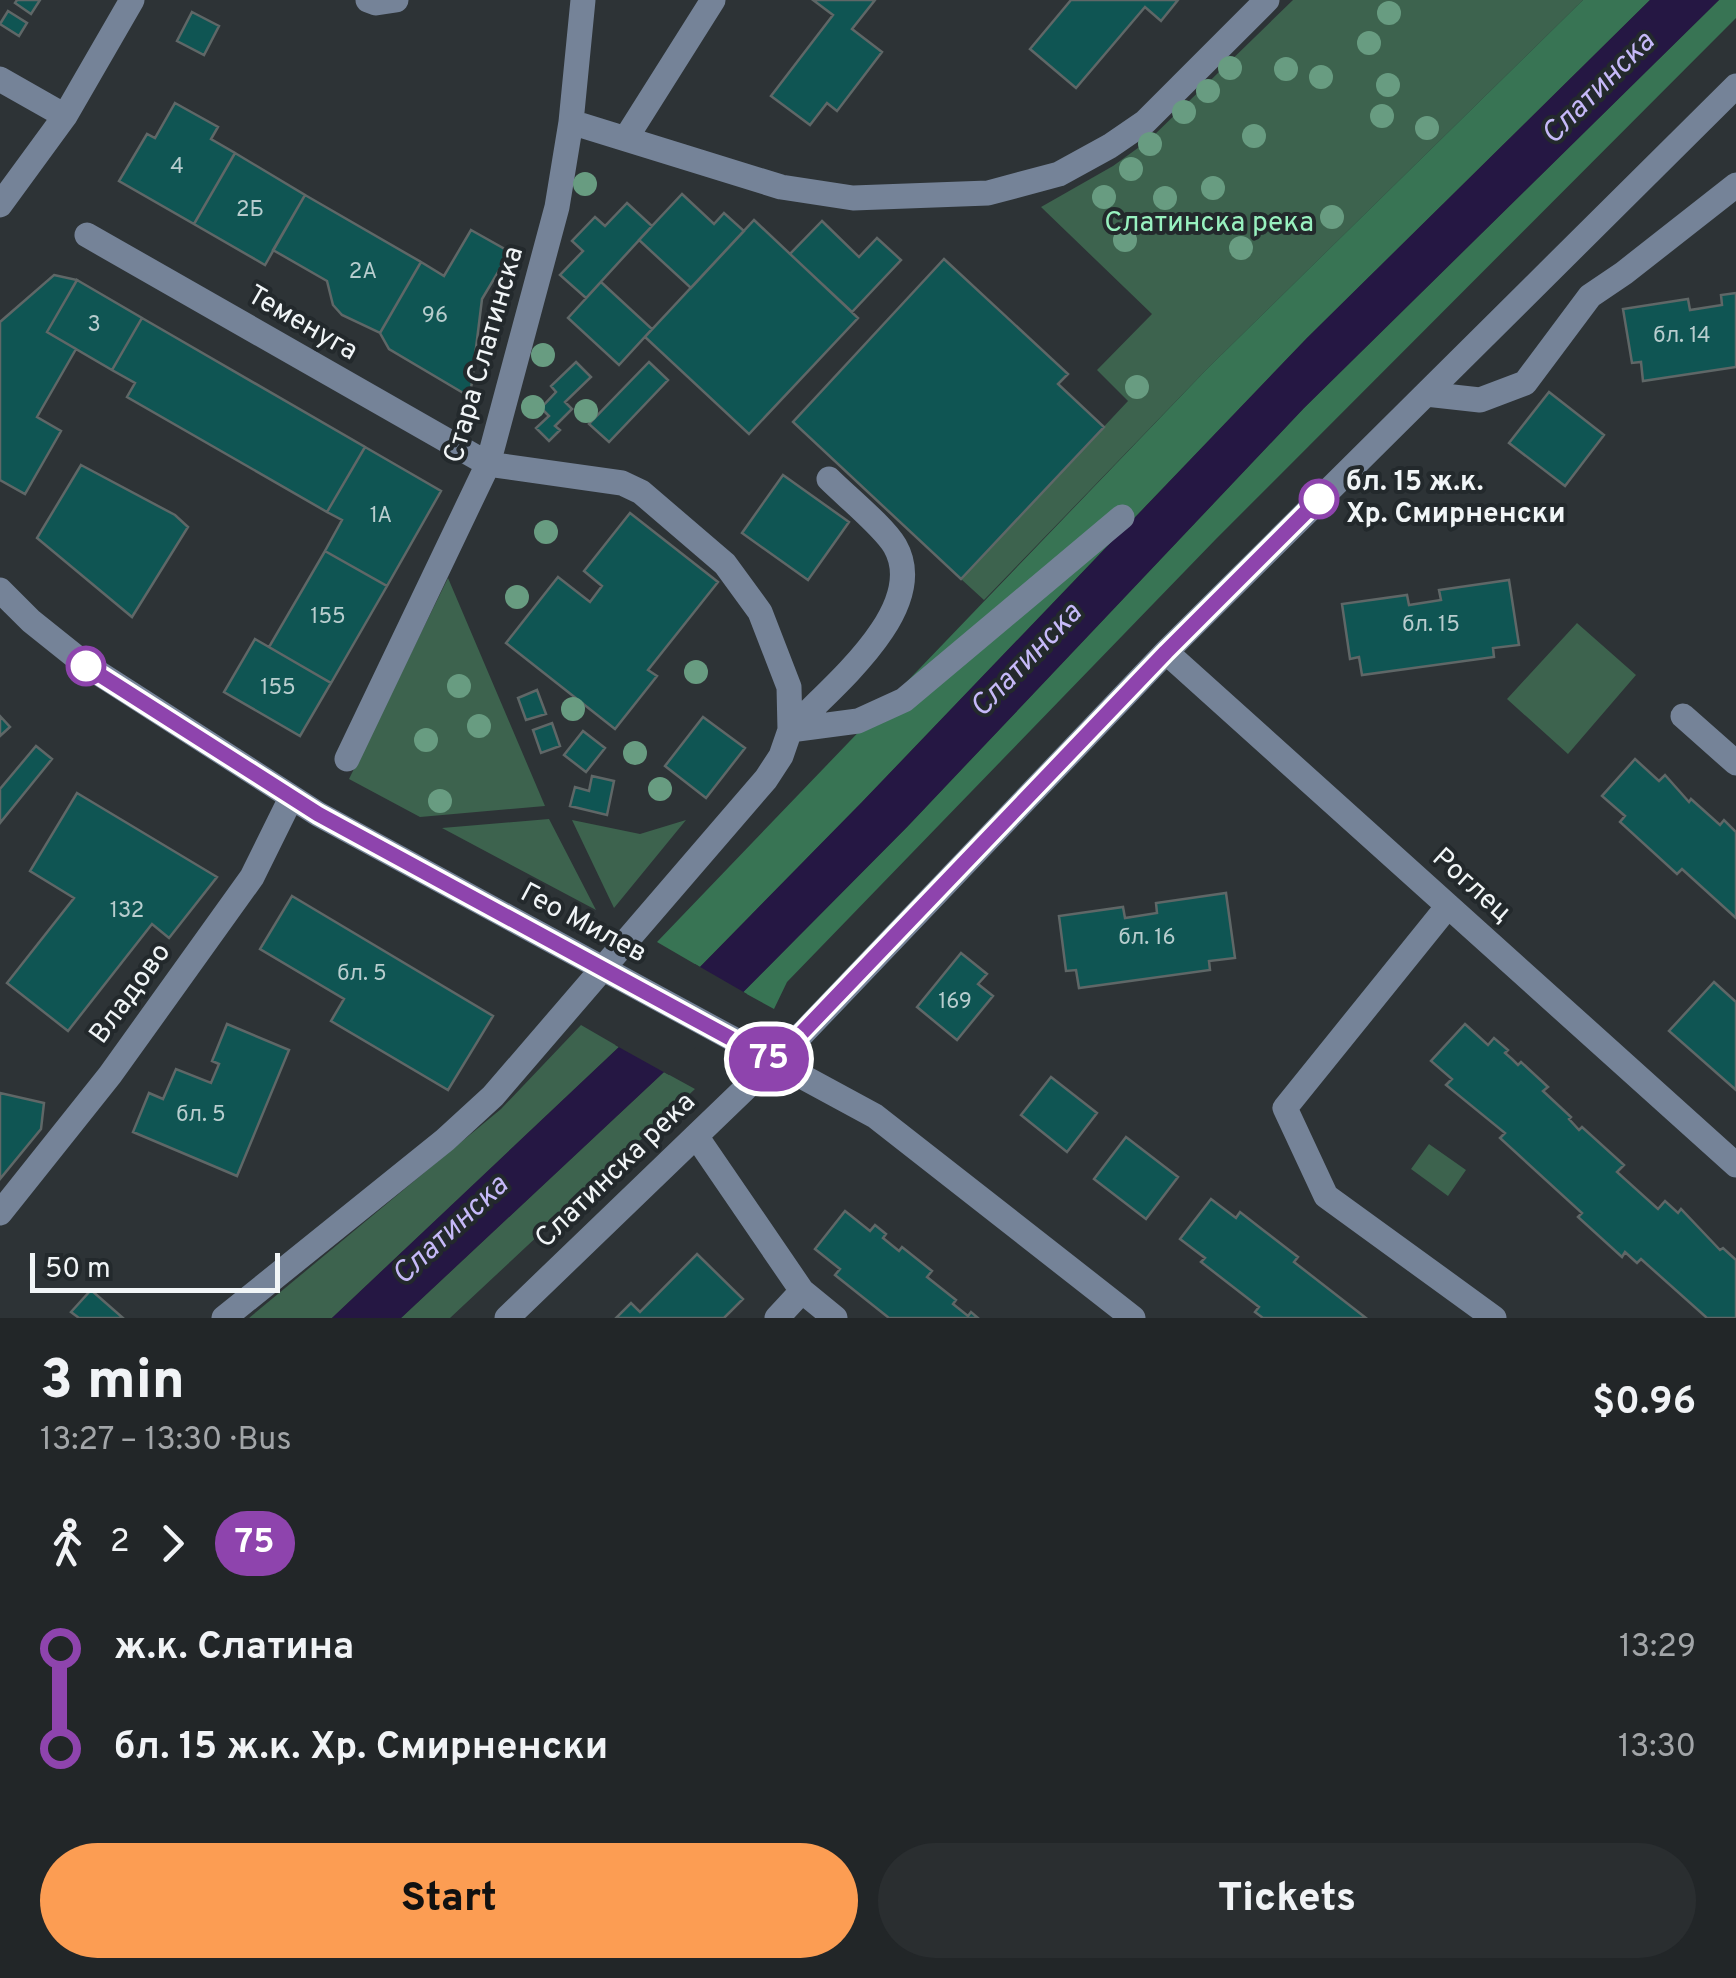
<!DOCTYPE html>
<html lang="en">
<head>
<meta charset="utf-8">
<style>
  :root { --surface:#222628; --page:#2a2e30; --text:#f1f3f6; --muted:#a2a5a8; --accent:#fc9d53 }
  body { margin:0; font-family:Overpass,sans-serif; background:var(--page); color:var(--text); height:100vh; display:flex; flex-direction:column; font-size:38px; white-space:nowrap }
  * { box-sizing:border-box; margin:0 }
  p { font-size:32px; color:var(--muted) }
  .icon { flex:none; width:55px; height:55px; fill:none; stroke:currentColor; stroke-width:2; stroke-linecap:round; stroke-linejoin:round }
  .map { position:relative; height:1318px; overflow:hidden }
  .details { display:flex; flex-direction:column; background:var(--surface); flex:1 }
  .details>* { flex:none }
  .badge { padding:0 20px; border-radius:32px; font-size:35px; line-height:65px }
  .scale { position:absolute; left:30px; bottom:25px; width:250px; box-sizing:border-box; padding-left:10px; border:5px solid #f1f5f7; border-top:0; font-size:28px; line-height:35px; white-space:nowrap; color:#f1f5f7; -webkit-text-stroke:8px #23292c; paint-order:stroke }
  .map>.badge { position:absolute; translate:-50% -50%; box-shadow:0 0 0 5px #fff }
  .legs { display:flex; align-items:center; gap:15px; height:110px; padding:0 40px; font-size:32px }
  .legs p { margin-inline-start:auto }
  .headline { display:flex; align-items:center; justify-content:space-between; height:170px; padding:0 40px }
  h1 { font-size:55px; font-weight:800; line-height:75px }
  .cta { display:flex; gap:20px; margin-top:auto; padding:20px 40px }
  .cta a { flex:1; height:115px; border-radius:60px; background:var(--accent); color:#111; font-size:40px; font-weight:800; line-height:115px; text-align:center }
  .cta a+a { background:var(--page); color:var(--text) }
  ul { padding:0 40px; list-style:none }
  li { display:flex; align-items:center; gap:35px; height:100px; font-size:38px }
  li i { display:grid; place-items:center; width:15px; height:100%; margin:0 12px; background:currentColor }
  li i::after { content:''; width:25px; height:25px; margin:-12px; border:8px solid; border-radius:50%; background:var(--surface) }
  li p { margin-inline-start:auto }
  li:first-child i { background:linear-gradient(#0000 50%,currentColor 0) }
  li:last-child i { background:linear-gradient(currentColor 50%,#0000 0) }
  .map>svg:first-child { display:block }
  .green { fill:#3d634e }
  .forest { fill:#387454 }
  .water { fill:#251743 }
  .pier { fill:#2d3336 }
  .building { fill:#0f5553; stroke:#5f6767; stroke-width:2.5 }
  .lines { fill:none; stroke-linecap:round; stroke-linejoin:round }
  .minor { stroke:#758398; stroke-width:25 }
  .tree { fill:#689c81 }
  .line-1-casing { stroke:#fff; stroke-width:22 }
  .line-1 { stroke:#8e44ad; stroke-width:15 }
  .stop-1-dot { fill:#fff; stroke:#8e44ad; stroke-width:5 }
  .labels { text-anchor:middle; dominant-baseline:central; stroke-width:8; stroke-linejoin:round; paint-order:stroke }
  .number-label { font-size:22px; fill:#b8cdce }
  .park-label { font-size:28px; fill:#98f1bf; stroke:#23292c }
  .street-label { font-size:28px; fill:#f1f5f7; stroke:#23292c }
  .stop-label { font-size:28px; font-weight:bold; fill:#f1f5f7; stroke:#23292c; text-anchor:start }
  .water-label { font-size:30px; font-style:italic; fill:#c6b9f8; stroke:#23292c }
</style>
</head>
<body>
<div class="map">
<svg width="1736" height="1318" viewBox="0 0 1736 1318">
  <rect width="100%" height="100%" fill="#2d3336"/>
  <path class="green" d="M 1293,0 L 1583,0 L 1207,369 L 984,600 L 961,579 L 1128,401 L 1097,370 L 1152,314 L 1041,207 L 1113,166 L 1149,140 Z
    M 448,578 L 545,806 L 420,817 L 349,779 Z
    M 1577,623 L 1636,675 L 1568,754 L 1507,699 Z
    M 549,819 L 596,910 L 442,828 Z
    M 572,820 L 640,834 L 686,820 L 614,908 Z
    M 581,1025 L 619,1047 L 332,1318 L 249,1318 L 501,1109 Z
    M 664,1072 L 695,1089 L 450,1318 L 401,1318 Z
    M 1429,1144 L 1466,1170 L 1448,1196 L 1411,1169 Z"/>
  <path class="forest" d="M 1583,0 L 1650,0 L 1307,338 L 863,801 L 700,967 L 657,942 L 1207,369 Z
    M 1719,0 L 1736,0 L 1736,18 L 1215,540 L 787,982 L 774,1009 L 743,992 L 908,826 L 1304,408 Z"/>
  <path class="water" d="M 1650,0 L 1719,0 L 1304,408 L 908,826 L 664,1072 L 401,1318 L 332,1318 L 619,1047 L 700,967 L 863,801 L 1307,338 Z"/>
  <path class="pier" d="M 695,964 L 747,994 L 669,1075 L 615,1045 Z"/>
  <path class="building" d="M 17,0 L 40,0 L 31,14 L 15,3 Z
    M 813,0 L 875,0 L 852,29 L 882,52 L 837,111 L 827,103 L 810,125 L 771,96 L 833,15 Z
    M 1178,0 L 1161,21 L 1145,7 L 1076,88 L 1030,49 L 1071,0 Z
    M 8,11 L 27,23 L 19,36 L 0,24 Z
    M 192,12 L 219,26 L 204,55 L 177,41 Z
    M 175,103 L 218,127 L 211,139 L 235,153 L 194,224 L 119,181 L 147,134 L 155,138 Z
    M 235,153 L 305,195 L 265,265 L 194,224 Z
    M 682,194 L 714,224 L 724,213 L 744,231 L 691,288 L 639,240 Z
    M 305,195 L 421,262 L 380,333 L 342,315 L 333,305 L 327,281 L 273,250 Z
    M 627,203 L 652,226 L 586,298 L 560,275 L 583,251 L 572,241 L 595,217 L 605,226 Z
    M 754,220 L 858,318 L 749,434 L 645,337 Z
    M 822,221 L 859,257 L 877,238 L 901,260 L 852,312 L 790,254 Z
    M 471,230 L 510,252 L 482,299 L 470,397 L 389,349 L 380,333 L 421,262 L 444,276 Z
    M 944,259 L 1068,374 L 1058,384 L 1104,427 L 961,579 L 793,422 Z
    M 54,275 L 77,280 L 47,332 L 76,349 L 37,417 L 61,431 L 25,494 L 0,480 L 0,322 Z
    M 77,280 L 142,318 L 112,370 L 47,332 Z
    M 601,282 L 652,329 L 619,365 L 568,318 Z
    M 1736,293 L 1736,367 L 1643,381 L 1641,362 L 1632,363 L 1623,309 L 1688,299 L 1690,310 L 1722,305 L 1721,295 Z
    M 142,318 L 365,447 L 327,512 L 127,397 L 135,383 L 112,370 Z
    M 576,362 L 591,377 L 565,402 L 572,409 L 555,426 L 560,430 L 549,441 L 536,428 L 549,416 L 541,408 L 556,392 L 551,386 Z
    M 649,362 L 668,380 L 609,442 L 589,424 Z
    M 1549,392 L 1604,435 L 1565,486 L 1509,443 Z
    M 365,447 L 441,491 L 387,586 L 325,551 L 342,520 L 327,512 Z
    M 81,465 L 175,515 L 188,527 L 132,617 L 37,538 Z
    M 783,475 L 849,522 L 808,580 L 742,533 Z
    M 630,513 L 718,582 L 648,670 L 657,676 L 615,729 L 506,643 L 558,577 L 590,602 L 602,586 L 584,571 Z
    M 325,551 L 387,586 L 331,683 L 269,647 Z
    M 1509,580 L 1519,645 L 1493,648 L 1494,657 L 1362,675 L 1359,657 L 1350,659 L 1342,604 L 1407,595 L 1409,605 L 1441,600 L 1439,590 Z
    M 255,639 L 331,683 L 300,736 L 224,692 Z
    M 537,690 L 546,714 L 526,720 L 518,698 Z
    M 0,716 L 10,727 L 0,736 Z
    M 703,717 L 745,748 L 706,798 L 665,766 Z
    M 552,723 L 560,746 L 541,753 L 533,730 Z
    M 583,731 L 605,748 L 586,772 L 564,755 Z
    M 36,746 L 52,759 L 0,823 L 0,789 Z
    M 1635,759 L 1659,781 L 1665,775 L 1689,802 L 1691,799 L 1720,825 L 1724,820 L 1736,832 L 1736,918 L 1682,869 L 1677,874 L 1620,822 L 1625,816 L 1602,796 Z
    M 592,776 L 614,781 L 607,815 L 570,806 L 575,787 L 589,791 Z
    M 77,793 L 217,877 L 169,938 L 152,924 L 68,1031 L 7,983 L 74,898 L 30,871 Z
    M 1226,893 L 1235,958 L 1209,961 L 1210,970 L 1079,988 L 1076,970 L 1066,971 L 1059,916 L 1123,907 L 1125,918 L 1157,913 L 1156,903 Z
    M 292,896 L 493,1016 L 448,1090 L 331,1021 L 344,999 L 260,949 Z
    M 961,953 L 987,974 L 978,984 L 993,996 L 957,1040 L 917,1007 Z
    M 1714,982 L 1736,1002 L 1736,1090 L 1669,1031 Z
    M 227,1024 L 289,1050 L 237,1176 L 133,1132 L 149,1093 L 163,1099 L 176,1069 L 211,1083 L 219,1064 L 212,1061 Z
    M 1465,1024 L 1488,1045 L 1494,1038 L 1508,1050 L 1505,1053 L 1512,1059 L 1518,1065 L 1521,1062 L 1548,1087 L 1543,1091 L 1571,1117 L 1569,1119 L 1579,1130 L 1582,1127 L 1624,1165 L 1617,1172 L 1658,1209 L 1665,1201 L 1678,1213 L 1681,1209 L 1720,1250 L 1723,1248 L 1736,1260 L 1736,1318 L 1707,1318 L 1641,1259 L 1637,1263 L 1625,1252 L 1622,1257 L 1578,1217 L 1582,1213 L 1500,1138 L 1505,1133 L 1446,1085 L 1452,1079 L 1431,1061 Z
    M 1051,1077 L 1097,1113 L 1067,1152 L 1021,1115 Z
    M 0,1093 L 44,1103 L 41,1129 L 0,1179 Z
    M 1126,1137 L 1178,1177 L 1146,1219 L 1094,1179 Z
    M 1211,1199 L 1236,1218 L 1240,1212 L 1263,1230 L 1298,1257 L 1294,1262 L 1366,1318 L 1263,1318 L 1255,1312 L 1259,1307 L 1201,1262 L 1205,1258 L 1180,1239 Z
    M 845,1211 L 870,1231 L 875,1225 L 886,1234 L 883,1238 L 899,1251 L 902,1247 L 932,1271 L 927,1277 L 956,1300 L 953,1304 L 968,1316 L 971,1312 L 978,1318 L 889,1318 L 835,1275 L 840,1269 L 815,1249 Z
    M 697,1254 L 743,1299 L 724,1318 L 616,1318 L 631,1303 L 640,1312 Z
    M 91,1290 L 123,1318 L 79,1318 L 71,1312 Z"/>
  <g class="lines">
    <path class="minor" d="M 368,0 L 376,3 L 396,0
      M 0,79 L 65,116
      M 571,122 L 781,187 L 853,198 L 988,193 L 1059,174 L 1110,146 L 1145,122 L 1267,0
      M 626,138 L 713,0
      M 0,205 L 65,116 L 132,0
      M 87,235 L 488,464 L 622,483 L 641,492 L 725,564 L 760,612 L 789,687 L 790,730 L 781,756 L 766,779 L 493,1096 L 445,1140 L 224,1318
      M 1426,394 L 1480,400 L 1525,383 L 1590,296 L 1624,273 L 1736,185
      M 0,590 L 31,621 L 86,665 L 318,814 L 875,1116 L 1133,1318
      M 1166,652 L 1736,1165
      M 1683,716 L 1736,763
      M 790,730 L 858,721 L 904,700 L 1122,517
      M 790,730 C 829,689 931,609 895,546 C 884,527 846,496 829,479
      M 347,759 L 488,464 L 557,207 L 571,122 L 583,0
      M 1448,906 L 1285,1108 L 1326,1196 L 1494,1318
      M 696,1136 L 802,1291 L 835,1318
      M 0,1213 L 110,1075 L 252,877 L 291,798
      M 507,1318 L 804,1032 L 1166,652 L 1736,86
      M 777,1318 L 802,1291"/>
  </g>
  <g class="tree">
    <circle cx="1389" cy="13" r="12"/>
    <circle cx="1369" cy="43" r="12"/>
    <circle cx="1230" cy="68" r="12"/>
    <circle cx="1286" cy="69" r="12"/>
    <circle cx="1321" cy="77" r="12"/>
    <circle cx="1388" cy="85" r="12"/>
    <circle cx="1208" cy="91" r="12"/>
    <circle cx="1184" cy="112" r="12"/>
    <circle cx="1382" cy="116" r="12"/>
    <circle cx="1427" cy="128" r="12"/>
    <circle cx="1254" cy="136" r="12"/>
    <circle cx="1150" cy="144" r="12"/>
    <circle cx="1131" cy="169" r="12"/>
    <circle cx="585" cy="184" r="12"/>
    <circle cx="1213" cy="188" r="12"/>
    <circle cx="1104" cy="197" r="12"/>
    <circle cx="1165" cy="198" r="12"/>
    <circle cx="1332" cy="217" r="12"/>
    <circle cx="1125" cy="240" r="12"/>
    <circle cx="1241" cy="248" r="12"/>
    <circle cx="543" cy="355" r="12"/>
    <circle cx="1137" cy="387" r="12"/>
    <circle cx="533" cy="407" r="12"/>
    <circle cx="586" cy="411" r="12"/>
    <circle cx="546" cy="532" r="12"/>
    <circle cx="517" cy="597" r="12"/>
    <circle cx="696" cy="672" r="12"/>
    <circle cx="459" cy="686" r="12"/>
    <circle cx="573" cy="709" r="12"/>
    <circle cx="479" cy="726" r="12"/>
    <circle cx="426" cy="740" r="12"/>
    <circle cx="635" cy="753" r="12"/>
    <circle cx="660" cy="789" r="12"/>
    <circle cx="440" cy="801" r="12"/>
  </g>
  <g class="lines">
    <defs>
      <path id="line-1" d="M 86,666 L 318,814 L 774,1062 L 1166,652 L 1319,499"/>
    </defs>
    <use href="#line-1" class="line-1-casing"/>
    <use href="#line-1" class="line-1"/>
  </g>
  <g class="stop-1-dot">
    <circle cx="1319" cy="499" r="18"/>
    <circle cx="86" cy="666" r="18"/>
  </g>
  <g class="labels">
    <g class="number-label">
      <text x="177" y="167">4</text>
      <text x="250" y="210">2Б</text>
      <text x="363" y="272">2А</text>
      <text x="435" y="316">96</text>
      <text x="94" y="325">3</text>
      <text x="1682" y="336">бл. 14</text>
      <text x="381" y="516">1А</text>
      <text x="328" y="617">155</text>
      <text x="1431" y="625">бл. 15</text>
      <text x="278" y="688">155</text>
      <text x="127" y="911">132</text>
      <text x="1147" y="938">бл. 16</text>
      <text x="362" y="974">бл. 5</text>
      <text x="955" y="1002">169</text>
      <text x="201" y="1115">бл. 5</text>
    </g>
    <g class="park-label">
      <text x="1209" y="224">Слатинска река</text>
    </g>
    <g class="street-label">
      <text transform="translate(302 324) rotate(30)">Теменуга</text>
      <text transform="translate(485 355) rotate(-74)">Стара Слатинска</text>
      <text transform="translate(1471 886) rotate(42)">Роглец</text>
      <text transform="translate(583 924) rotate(28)">Гео Милев</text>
      <text transform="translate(131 994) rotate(-54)">Владово</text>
      <text transform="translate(616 1171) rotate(-44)">Слатинска река</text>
    </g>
    <g class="stop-label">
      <text x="1346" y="483">бл. 15 ж.к.<tspan x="1346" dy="32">Хр. Смирненски</tspan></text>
    </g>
    <g class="water-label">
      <text transform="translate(1599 89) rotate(-45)">Слатинска</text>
      <text transform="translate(1027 661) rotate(-46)">Слатинска</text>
      <text transform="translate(451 1231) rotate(-43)">Слатинска</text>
    </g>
  </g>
</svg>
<div class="scale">50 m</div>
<b class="badge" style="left:769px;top:1059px;background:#8e44ad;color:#fff">75</b>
</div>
<section class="details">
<div class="headline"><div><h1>3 min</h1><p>13:27 – 13:30 · Bus</p></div><b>$0.96</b></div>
<div class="legs"><svg class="icon" aria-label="walk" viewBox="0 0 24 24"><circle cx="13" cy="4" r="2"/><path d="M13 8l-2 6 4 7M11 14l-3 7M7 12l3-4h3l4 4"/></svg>2<svg class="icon" aria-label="forward" viewBox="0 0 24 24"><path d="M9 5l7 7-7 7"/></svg><b class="badge" style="background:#8e44ad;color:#fff">75</b></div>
<ul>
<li><i style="color:#8e44ad"></i><b>ж.к. Слатина</b><p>13:29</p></li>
<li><i style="color:#8e44ad"></i><b>бл. 15 ж.к. Хр. Смирненски</b><p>13:30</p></li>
</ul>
<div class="cta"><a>Start</a><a>Tickets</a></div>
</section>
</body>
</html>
